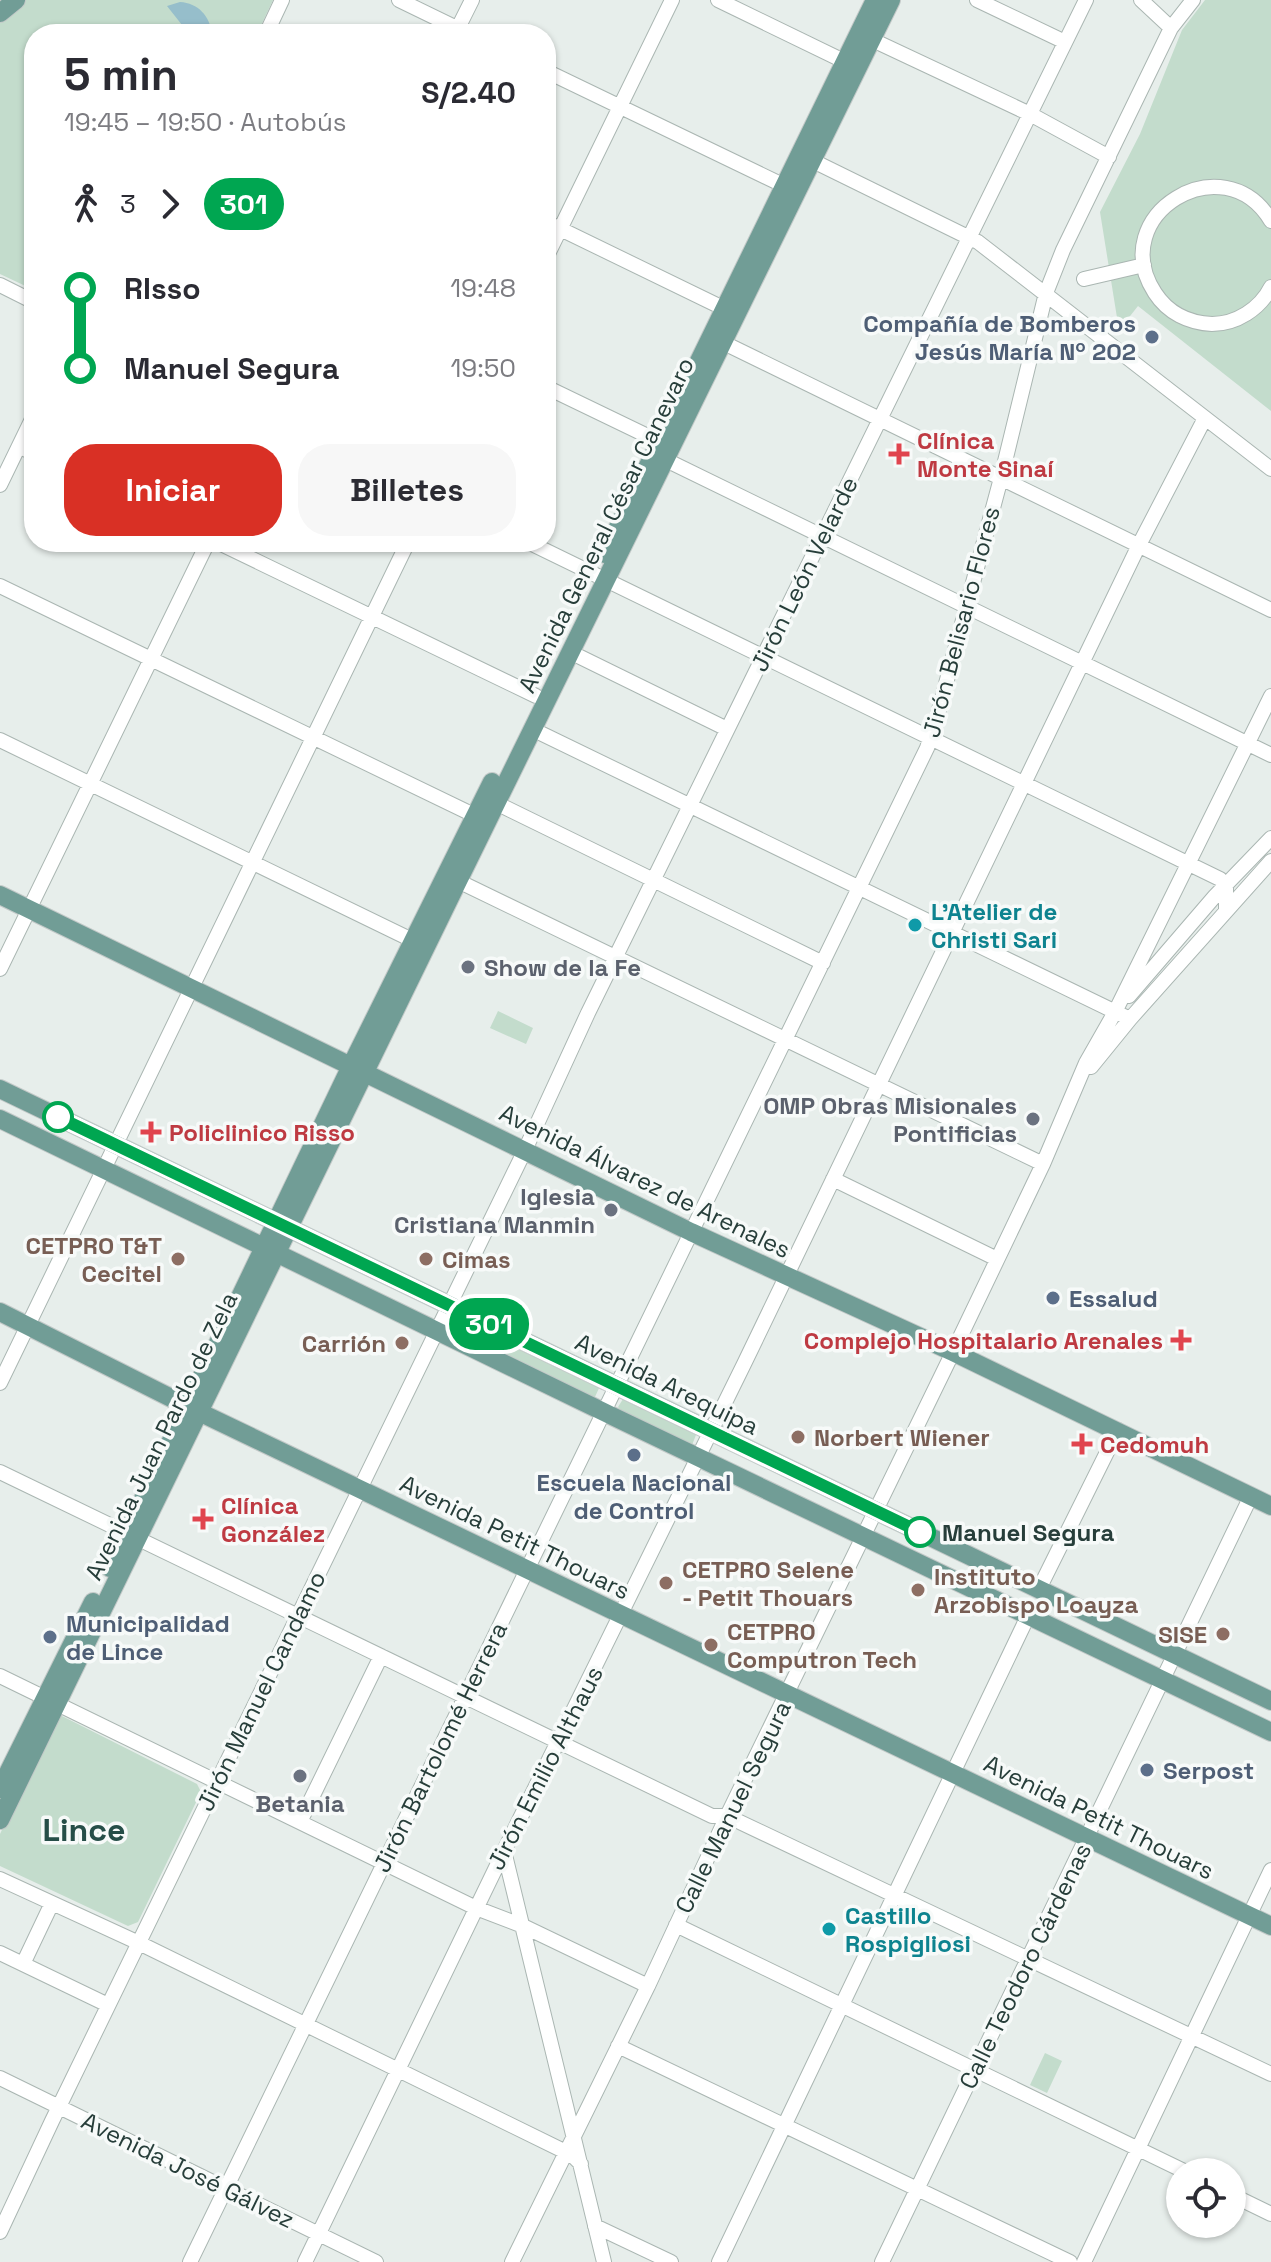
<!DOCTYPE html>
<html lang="es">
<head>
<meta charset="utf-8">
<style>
  :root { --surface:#fff; --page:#f7f7f7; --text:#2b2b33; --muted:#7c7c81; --accent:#d93025 }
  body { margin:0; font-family:"Space Grotesk",sans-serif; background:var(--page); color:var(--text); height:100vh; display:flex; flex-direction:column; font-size:30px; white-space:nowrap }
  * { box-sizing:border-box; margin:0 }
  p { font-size:26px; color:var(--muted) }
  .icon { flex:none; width:44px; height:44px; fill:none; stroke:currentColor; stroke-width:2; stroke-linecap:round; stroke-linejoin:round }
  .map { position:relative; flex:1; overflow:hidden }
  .drawer { position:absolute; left:24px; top:24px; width:532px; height:528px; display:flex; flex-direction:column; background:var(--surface); border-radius:32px; box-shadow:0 2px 6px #0004 }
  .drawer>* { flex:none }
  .badge { padding:0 16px; border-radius:26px; font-size:28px; line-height:52px }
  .buttons { position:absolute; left:1166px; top:2158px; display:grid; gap:16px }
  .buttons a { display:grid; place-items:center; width:80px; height:80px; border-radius:50%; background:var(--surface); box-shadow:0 2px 6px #0004; font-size:40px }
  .map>.badge { position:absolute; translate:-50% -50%; box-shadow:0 0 0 4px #fff }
  .legs { display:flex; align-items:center; gap:12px; height:88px; padding:0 40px; font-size:26px }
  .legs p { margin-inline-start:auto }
  .summary { display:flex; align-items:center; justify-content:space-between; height:136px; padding:0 40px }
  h1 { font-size:44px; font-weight:700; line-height:60px }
  .action { display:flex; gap:16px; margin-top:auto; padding:16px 40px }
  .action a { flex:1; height:92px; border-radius:32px; background:var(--accent); color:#fff; font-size:32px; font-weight:700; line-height:92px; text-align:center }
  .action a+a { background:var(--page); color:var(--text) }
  ul { padding:0 40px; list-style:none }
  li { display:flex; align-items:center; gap:28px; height:80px; font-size:30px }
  li i { display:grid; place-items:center; width:12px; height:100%; margin:0 10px; background:currentColor }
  li i::after { content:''; width:20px; height:20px; margin:-10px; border:6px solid; border-radius:50%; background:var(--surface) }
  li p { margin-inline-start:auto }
  li:first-child i { background:linear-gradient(#0000 50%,currentColor 0) }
  li:last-child i { background:linear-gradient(currentColor 50%,#0000 0) }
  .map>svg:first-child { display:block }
  .green { fill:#c3dccc }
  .water { fill:#96becb }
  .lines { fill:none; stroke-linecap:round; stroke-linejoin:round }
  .minor-casing { stroke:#aab6b2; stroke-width:16 }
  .major-casing { stroke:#c3c9c8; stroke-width:20 }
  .minor { stroke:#fff; stroke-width:14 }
  .major { stroke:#719d96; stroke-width:18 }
  .line-1-casing { stroke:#fff; stroke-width:18 }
  .line-1 { stroke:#00a651; stroke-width:12 }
  .service-dot { fill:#5c6f8a; stroke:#f7faf9; stroke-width:3 }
  .health-dot { fill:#e0444e; stroke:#f7faf9; stroke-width:3 }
  .culture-dot { fill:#0f9aa8; stroke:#f7faf9; stroke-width:3 }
  .worship-dot { fill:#6b7280; stroke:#f7faf9; stroke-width:3 }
  .stop-1-dot { fill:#fff; stroke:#00a651; stroke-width:4 }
  .education-dot { fill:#8d6e63; stroke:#f7faf9; stroke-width:3 }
  .labels { text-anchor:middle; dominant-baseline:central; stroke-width:7; stroke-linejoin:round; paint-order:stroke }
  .service-label { font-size:24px; font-weight:bold; fill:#4e5e75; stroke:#f7faf9; text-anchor:start }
  .health-label { font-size:24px; font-weight:bold; fill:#be3a42; stroke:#f7faf9; text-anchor:start }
  .street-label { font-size:24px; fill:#273e3a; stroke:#f7faf9 }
  .culture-label { font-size:24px; font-weight:bold; fill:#0d838f; stroke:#f7faf9; text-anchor:start }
  .worship-label { font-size:24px; font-weight:bold; fill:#5b616d; stroke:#f7faf9; text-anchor:end }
  .education-label { font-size:24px; font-weight:bold; fill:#785e54; stroke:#f7faf9; text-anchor:start }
  .stop-label { font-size:24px; font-weight:bold; fill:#273e3a; stroke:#f7faf9; text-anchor:start }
  .district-label { font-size:32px; font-weight:bold; fill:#264e48; stroke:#f7faf9 }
</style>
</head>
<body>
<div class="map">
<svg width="1271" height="2262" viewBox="0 0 1271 2262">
  <rect width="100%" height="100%" fill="#e7eeeb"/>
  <path class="green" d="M 0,0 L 273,0 L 257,34 L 34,34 L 34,290 L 0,274 Z
    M 1205,0 L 1271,0 L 1271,411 L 1138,306 L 1119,330 L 1100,212 L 1140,134 L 1182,30 Z
    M 498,1011 L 533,1028 L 526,1044 L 490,1028 Z
    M 463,1322 L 600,1386 L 594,1399 L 468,1338 L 459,1330 Z
    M 623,1399 L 693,1431 L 696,1435 L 692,1445 L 621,1411 L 618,1407 Z
    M 62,1716 L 197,1784 L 201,1792 L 138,1922 L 128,1926 L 0,1866 L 0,1834 L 55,1718 Z
    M 1045,2053 L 1062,2061 L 1047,2093 L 1030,2085 Z"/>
  <path class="water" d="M 180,2 C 198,3 210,16 212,34 L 182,34 L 182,25 L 167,6 Z"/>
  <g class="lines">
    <defs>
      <path id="minor" d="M 399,0 L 469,34
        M 718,0 L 854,66
        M 977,0 L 1065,42
        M 1141,0 L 1171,28
        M 266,34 L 282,0
        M 455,34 L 472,0
        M 862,35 L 1030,114 L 1109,157
        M 546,71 L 791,189
        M 805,157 L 978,242 L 1271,469
        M 1271,221 C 1224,142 1104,215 1155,293 C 1168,313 1189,323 1212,324 C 1236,324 1260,309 1271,287
        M 546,222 L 725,309
        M 546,258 L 672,0
        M 1084,279 L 1144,265
        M 0,285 L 34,302
        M 724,343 L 1271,610
        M 546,387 L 660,442 L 666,460 L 1271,755
        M 19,446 L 34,454
        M 0,485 L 34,415
        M 217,542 L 536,696
        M 528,542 L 1220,879 L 1226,886 L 1226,910
        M 0,586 L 482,819
        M 570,652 L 727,729
        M 532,729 L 1130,1019
        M 0,740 L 414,941
        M 496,803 L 823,963
        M 458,881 L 1043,1164
        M 0,969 L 208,542
        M 1129,996 L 1215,896 L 1271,838
        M 1091,1067 L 1130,1019 L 1271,861
        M 833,1179 L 997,1259
        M 0,1383 L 408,542
        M 0,1472 L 712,1816 L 727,1816 L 1271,2074
        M 1039,1589 L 1118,1430
        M 0,1676 L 476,1908 L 523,1926 L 648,1986
        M 300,1822 L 381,1656
        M 504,1851 L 604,2262
        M 0,1879 L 139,1943 L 572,2155 L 581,2164
        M 676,1925 L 1186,2172
        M 0,1953 L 108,2005
        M 23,1964 L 52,1903
        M 618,2046 L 1070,2262
        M 0,2078 L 376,2262
        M 1232,2195 L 1271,2214
        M 595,2226 L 671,2262
        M 0,2232 L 52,2121 L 525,1150 L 588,1013 L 1086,0
        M 190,2262 L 927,748 L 936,721 L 1001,478 L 1046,293 L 1063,250 L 1171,28 L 1193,0
        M 305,2262 L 504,1851 L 744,1364 L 1139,545 L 1205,418
        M 512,2262 L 648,1986 L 727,1816 L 953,1352 L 1043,1164 L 1086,1063 L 1115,1012 L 1271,696
        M 719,2262 L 1028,1616
        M 882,2262 L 1251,1496
        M 1084,2262 L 1271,1870"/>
      <path id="major" d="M 0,13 L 16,0
        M 605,554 L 875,0
        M 0,895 L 691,1232 L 953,1352 L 1271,1506
        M 0,1089 L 1271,1701
        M 0,1119 L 610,1415 L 1271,1732
        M 0,1312 L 199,1412 L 1271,1926
        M 110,1568 L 351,1066 L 492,782
        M 0,1789 L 93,1602
        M 0,1820 L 458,881 L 891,0"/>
    </defs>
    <use href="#minor" class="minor-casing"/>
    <use href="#major" class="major-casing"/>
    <use href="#minor" class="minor"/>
    <use href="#major" class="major"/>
  </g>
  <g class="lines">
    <defs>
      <path id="line-1" d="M 58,1117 L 920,1532"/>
    </defs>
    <use href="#line-1" class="line-1-casing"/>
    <use href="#line-1" class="line-1"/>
  </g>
  <g class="service-dot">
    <circle cx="1152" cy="337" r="8"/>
    <circle cx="1053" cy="1298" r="8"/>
    <circle cx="634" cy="1455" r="8"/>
    <circle cx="50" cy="1637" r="8"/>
    <circle cx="1147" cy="1770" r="8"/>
  </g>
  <g class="health-dot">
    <path d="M895 442h8v8h8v8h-8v8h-8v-8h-8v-8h8z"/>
    <path d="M147 1120h8v8h8v8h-8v8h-8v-8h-8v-8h8z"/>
    <path d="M1177 1328h8v8h8v8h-8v8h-8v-8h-8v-8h8z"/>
    <path d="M1078 1432h8v8h8v8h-8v8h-8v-8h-8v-8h8z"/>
    <path d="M199 1507h8v8h8v8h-8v8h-8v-8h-8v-8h8z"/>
  </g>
  <g class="culture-dot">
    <circle cx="915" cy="925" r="8"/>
    <circle cx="829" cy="1929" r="8"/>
  </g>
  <g class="worship-dot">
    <circle cx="468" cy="967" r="8"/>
    <circle cx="1033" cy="1119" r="8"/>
    <circle cx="611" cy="1210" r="8"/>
    <circle cx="300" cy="1776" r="8"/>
  </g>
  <g class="stop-1-dot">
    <circle cx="58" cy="1117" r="14"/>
    <circle cx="920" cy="1532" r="14"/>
  </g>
  <g class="education-dot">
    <circle cx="178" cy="1259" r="8"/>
    <circle cx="426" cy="1259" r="8"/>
    <circle cx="402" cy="1343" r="8"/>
    <circle cx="798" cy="1437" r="8"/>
    <circle cx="666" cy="1583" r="8"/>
    <circle cx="918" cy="1590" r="8"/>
    <circle cx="1223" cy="1634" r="8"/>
    <circle cx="711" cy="1645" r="8"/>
  </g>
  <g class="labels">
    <g class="service-label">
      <text x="1136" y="323" text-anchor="end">Compañía de Bomberos<tspan x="1136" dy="28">Jesús María Nº 202</tspan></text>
      <text x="1069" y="1298">Essalud</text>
      <text x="634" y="1482" text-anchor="middle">Escuela Nacional<tspan x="634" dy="28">de Control</tspan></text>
      <text x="66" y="1623">Municipalidad<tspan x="66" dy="28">de Lince</tspan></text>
      <text x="1163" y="1770">Serpost</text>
    </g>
    <g class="health-label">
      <text x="917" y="440">Clínica<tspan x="917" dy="28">Monte Sinaí</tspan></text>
      <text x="169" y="1132">Policlinico Risso</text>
      <text x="1163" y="1340" text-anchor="end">Complejo Hospitalario Arenales</text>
      <text x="1100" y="1444">Cedomuh</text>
      <text x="221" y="1505">Clínica<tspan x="221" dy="28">González</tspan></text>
    </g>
    <g class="street-label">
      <text transform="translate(606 525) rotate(-64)">Avenida General César Canevaro</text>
      <text transform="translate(804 574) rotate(-64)">Jirón León Velarde</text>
      <text transform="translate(961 622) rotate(-75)">Jirón Belisario Flores</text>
      <text transform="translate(645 1181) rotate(26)">Avenida Álvarez de Arenales</text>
      <text transform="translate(667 1384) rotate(26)">Avenida Arequipa</text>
      <text transform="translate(161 1436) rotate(-64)">Avenida Juan Pardo de Zela</text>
      <text transform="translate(515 1537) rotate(26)">Avenida Petit Thouars</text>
      <text transform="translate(261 1691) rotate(-64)">Jirón Manuel Candamo</text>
      <text transform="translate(440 1747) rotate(-64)">Jirón Bartolomé Herrera</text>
      <text transform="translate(545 1768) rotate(-63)">Jirón Emilio Althaus</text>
      <text transform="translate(733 1807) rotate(-64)">Calle Manuel Segura</text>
      <text transform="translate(1099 1817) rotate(26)">Avenida Petit Thouars</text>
      <text transform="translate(1025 1966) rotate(-64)">Calle Teodoro Cárdenas</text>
      <text transform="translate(188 2170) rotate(26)">Avenida José Gálvez</text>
    </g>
    <g class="culture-label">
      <text x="931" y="911">L’Atelier de<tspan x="931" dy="28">Christi Sari</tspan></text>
      <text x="845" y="1915">Castillo<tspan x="845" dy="28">Rospigliosi</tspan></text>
    </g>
    <g class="worship-label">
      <text x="484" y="967" text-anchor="start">Show de la Fe</text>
      <text x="1017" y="1105">OMP Obras Misionales<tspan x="1017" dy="28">Pontificias</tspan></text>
      <text x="595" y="1196">Iglesia<tspan x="595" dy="28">Cristiana Manmin</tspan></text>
      <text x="300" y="1803" text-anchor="middle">Betania</text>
    </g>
    <g class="education-label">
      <text x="162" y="1245" text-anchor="end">CETPRO T&amp;T<tspan x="162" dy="28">Cecitel</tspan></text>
      <text x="442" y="1259">Cimas</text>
      <text x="386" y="1343" text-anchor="end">Carrión</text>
      <text x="814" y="1437">Norbert Wiener</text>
      <text x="682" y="1569">CETPRO Selene<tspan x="682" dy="28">- Petit Thouars</tspan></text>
      <text x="934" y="1576">Instituto<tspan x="934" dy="28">Arzobispo Loayza</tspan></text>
      <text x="727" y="1631">CETPRO<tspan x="727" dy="28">Computron Tech</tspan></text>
      <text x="1207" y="1634" text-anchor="end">SISE</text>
    </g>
    <g class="stop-label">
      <text x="942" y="1532">Manuel Segura</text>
    </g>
    <g class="district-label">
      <text x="84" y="1830">Lince</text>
    </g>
  </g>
</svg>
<div class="buttons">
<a><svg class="icon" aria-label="locate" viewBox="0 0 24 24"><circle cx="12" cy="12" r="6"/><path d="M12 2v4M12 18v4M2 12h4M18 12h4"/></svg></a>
</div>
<b class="badge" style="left:489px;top:1324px;background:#00a651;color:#fff">301</b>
<section class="drawer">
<div class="summary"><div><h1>5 min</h1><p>19:45 – 19:50 · Autobús</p></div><b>S/2.40</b></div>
<div class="legs"><svg class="icon" aria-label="walk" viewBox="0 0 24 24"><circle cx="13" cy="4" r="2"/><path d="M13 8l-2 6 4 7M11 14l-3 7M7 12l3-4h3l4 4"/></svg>3<svg class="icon" aria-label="forward" viewBox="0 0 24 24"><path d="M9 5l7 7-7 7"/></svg><b class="badge" style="background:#00a651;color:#fff">301</b></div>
<ul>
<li><i style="color:#00a651"></i><b>RIsso</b><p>19:48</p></li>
<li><i style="color:#00a651"></i><b>Manuel Segura</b><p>19:50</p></li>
</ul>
<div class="action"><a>Iniciar</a><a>Billetes</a></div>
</section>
</div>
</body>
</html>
